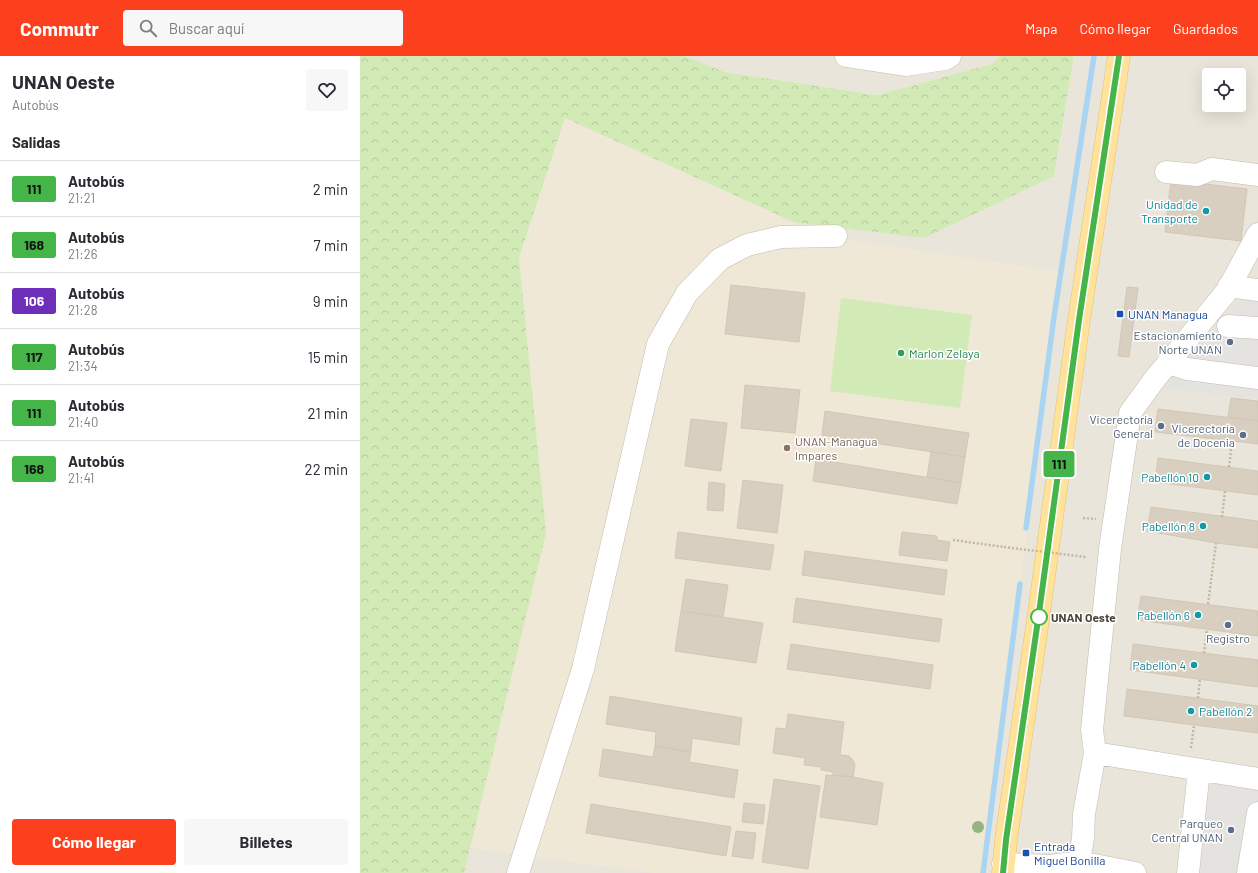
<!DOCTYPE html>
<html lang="es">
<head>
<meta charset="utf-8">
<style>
  :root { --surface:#fff; --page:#f7f7f7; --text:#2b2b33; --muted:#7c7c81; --line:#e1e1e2; --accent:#fc3f1d }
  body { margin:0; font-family:Barlow,sans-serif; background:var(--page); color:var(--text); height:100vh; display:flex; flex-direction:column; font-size:15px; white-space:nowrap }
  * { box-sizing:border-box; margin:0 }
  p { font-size:13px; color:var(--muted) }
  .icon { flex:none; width:22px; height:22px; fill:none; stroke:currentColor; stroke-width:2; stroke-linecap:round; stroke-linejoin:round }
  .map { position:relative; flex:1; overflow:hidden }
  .details { display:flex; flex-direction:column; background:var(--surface); width:360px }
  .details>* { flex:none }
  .badge { padding:0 8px; border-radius:3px; font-size:14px; line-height:26px }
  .tools { position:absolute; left:842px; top:12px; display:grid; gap:8px }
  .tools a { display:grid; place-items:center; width:44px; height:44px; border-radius:4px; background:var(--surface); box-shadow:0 4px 16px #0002; font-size:20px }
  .map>.badge { position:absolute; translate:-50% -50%; box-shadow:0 0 0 2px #fff }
  h2 { padding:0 12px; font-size:15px; line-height:36px }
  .round { display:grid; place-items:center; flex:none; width:42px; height:42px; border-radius:4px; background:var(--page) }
  .summary { display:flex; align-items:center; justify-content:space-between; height:68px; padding:0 12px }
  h1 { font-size:19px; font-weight:700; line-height:30px }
  .button { display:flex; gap:8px; margin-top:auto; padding:8px 12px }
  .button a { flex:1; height:46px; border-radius:4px; background:var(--accent); color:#fff; font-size:16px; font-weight:700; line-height:46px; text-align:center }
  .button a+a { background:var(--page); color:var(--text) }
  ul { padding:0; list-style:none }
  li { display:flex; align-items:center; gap:12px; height:56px; padding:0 12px; border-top:1px solid var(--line) }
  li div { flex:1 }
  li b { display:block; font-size:15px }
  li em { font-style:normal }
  li .badge { min-width:44px; font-weight:700; text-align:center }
  header { display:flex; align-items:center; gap:24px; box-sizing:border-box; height:56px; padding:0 20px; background:var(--accent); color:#fff }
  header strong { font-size:19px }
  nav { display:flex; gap:22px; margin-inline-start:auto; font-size:14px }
  .search { width:280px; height:36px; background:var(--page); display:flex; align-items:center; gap:10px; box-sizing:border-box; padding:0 14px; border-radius:4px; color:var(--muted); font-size:15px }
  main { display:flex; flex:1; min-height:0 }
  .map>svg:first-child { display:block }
  .residential { fill:#eae5da; fill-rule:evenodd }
  .education { fill:#efe8d6 }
  .forest { fill:url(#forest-crowns) }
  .pitch { fill:#d2eab5 }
  .parking { fill:#e5e3e0 }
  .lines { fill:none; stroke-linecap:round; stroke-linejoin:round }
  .stream { stroke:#a9d4f2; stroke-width:5.5 }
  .building { fill:#d8cfc1; stroke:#d3c7b4 }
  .minor-casing { stroke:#c2bbae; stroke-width:23 }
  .major-casing { stroke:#e6c16a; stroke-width:23 }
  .path { stroke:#c4b79f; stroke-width:2.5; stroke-dasharray:2 2; stroke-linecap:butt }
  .minor { stroke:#fff; stroke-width:22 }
  .major { stroke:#ffe39c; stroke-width:22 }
  .path-bridge { stroke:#c4b79f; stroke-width:2.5; stroke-dasharray:2 2; stroke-linecap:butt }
  .tree { fill:#97b381 }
  .line-casing { stroke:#fff; stroke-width:9 }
  .line { stroke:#45b549; stroke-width:6 }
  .culture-dot { fill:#0f9aa8; stroke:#fff; stroke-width:1.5 }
  .transit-dot { fill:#1a4fb4; stroke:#fff; stroke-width:1.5 }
  .service-dot { fill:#5c6f8a; stroke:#fff; stroke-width:1.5 }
  .leisure-dot { fill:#2e9e5b; stroke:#fff; stroke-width:1.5 }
  .education-dot { fill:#8d6e63; stroke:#fff; stroke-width:1.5 }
  .stop-dot { fill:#fff; stroke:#45b549; stroke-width:2 }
  .labels { text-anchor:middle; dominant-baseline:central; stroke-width:3; stroke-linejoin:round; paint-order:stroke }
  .culture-label { font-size:12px; fill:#0d838f; stroke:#fff; text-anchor:end }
  .transit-label { font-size:12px; fill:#164399; stroke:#fff; text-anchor:start }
  .service-label { font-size:12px; fill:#4e5e75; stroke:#fff; text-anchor:end }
  .leisure-label { font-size:12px; fill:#27864d; stroke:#fff; text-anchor:start }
  .education-label { font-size:12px; fill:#785e54; stroke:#fff; text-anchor:start }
  .stop-label { font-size:12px; font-weight:bold; fill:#4b4439; stroke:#fff; text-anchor:start }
</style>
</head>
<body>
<header>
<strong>Commutr</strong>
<div class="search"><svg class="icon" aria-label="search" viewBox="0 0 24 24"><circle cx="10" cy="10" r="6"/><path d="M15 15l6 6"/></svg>Buscar aquí</div>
<nav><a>Mapa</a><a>Cómo llegar</a><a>Guardados</a></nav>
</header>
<main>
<section class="details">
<div class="summary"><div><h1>UNAN Oeste</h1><p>Autobús</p></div><a class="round"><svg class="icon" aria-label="heart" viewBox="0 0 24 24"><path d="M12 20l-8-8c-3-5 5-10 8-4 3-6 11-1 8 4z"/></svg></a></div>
<h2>Salidas</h2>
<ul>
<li><span class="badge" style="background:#45b549;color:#111">111</span><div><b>Autobús</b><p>21:21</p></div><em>2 min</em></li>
<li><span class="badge" style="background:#45b549;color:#111">168</span><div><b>Autobús</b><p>21:26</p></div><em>7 min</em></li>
<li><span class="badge" style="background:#6d2fba;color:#fff">106</span><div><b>Autobús</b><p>21:28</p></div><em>9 min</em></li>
<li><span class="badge" style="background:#45b549;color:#111">117</span><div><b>Autobús</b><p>21:34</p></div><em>15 min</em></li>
<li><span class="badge" style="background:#45b549;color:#111">111</span><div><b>Autobús</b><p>21:40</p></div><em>21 min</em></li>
<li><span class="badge" style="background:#45b549;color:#111">168</span><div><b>Autobús</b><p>21:41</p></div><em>22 min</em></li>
</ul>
<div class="button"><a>Cómo llegar</a><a>Billetes</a></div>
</section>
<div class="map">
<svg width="898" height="817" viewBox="0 0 898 817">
  <defs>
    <pattern id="forest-crowns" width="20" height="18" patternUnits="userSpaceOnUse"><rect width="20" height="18" fill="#d2eab5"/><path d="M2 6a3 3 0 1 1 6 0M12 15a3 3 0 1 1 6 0" fill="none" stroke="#b6ca9c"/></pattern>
  </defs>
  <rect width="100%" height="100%" fill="#f6f3ec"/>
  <path class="residential" d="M 324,0 L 640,0 L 633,8 L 517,39 L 365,16 Z
    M 714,0 L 898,0 L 898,817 L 104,817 L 186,477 L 159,202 L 694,120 ZM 849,19 L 879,19 L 879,49 L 849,49 Z"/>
  <path class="education" d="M 205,62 L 463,180 L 700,216 L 623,817 L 293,817 L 110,792 L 185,472 L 159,202 Z"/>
  <path class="forest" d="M 0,0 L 324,0 L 365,16 L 517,39 L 632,8 L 640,0 L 714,0 L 694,120 L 564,182 L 433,166 L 205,62 L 159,202 L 186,477 L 104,817 L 0,817 Z"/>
  <path class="pitch" d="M 481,242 L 612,259 L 600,352 L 470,335 Z"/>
  <path class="parking" d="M 887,238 L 898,239 L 898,343 L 799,332 Z
    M 852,723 L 898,730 L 898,817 L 836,817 Z"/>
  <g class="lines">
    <path class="stream" d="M 666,472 L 694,261 L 734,0
      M 623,817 L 660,528"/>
  </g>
  <path class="building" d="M 811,124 L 887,133 L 881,185 L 805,176 Z
    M 371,229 L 445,237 L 439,286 L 365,278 Z
    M 767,231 L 778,232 L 769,301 L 758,300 Z
    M 385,329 L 440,334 L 435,377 L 381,372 Z
    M 871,342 L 898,345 L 898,365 L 868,361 Z
    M 798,353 L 898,365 L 898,388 L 795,376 Z
    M 465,355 L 609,377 L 605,401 L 462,379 Z
    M 331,363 L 367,367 L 361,415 L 325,410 Z
    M 571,396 L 605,401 L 601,427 L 567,421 Z
    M 798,402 L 898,415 L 898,439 L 795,426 Z
    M 456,403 L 601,427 L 597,448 L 453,425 Z
    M 383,424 L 423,429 L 417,477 L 377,472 Z
    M 349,426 L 365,428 L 363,455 L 347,454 Z
    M 791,451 L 898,465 L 898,492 L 856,487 L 787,475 Z
    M 318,476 L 414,489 L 410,514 L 315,502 Z
    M 542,476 L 577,480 L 577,484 L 590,486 L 587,505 L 539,499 Z
    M 445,495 L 587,514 L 584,539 L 442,519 Z
    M 326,523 L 368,529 L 363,561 L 321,555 Z
    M 781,540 L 898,555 L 898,580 L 777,564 Z
    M 436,542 L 582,563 L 579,586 L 433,566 Z
    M 321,555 L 403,567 L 396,607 L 315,595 Z
    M 431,588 L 573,609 L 570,633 L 427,613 Z
    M 773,588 L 898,604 L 898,631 L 770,614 Z
    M 767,633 L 898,650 L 898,677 L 764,660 Z
    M 250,640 L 382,662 L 379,689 L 332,682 L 331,696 L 295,690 L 296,676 L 246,668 Z
    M 428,658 L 484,666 L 480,699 L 489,700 L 493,704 L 495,709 L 493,721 L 473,719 L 473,716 L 461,714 L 461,711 L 444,709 L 445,702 L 413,697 L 416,672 L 426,673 Z
    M 295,690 L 331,696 L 329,706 L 378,714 L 374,742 L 239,720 L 243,693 L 293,701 Z
    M 466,719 L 493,721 L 523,727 L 517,769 L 460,761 Z
    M 414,723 L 460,730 L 448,813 L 402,806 Z
    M 384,747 L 405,749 L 403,768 L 382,766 Z
    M 231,748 L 371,771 L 366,800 L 226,777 Z
    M 376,775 L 396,777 L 393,803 L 372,800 Z"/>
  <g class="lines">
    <defs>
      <path id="minor" d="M 486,0 L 545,9 L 585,3 L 590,0
        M 806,116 L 837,119 L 852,113 L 898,119
        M 869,230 L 898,234
        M 868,270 L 898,272
        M 809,307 L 827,313 L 898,322
        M 735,697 L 898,723
        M 643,808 L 691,810 L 719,806
        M 158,817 L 223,613 L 298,288 L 327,237 L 360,203 L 387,189 L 421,181 L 476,180
        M 775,817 L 719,806 L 723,782 L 724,758 L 735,697 L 732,674 L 750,493 L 770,357 L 794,324 L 867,235 L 898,178
        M 828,817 L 839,714
        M 888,817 L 898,757"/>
      <path id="major" d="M 643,817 L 646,784 L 679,557 L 719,264 L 759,0"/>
    </defs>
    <use href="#minor" class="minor-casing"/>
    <use href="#major" class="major-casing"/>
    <path class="path" d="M 869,411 L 872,385
      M 862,461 L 865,435
      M 723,462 L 736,463
      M 593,484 L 644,491
      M 848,548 L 856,487
      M 844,597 L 847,573
      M 838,642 L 840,623
      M 831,692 L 834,669"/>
    <use href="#minor" class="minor"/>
    <use href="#major" class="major"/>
    <path class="path-bridge" d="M 644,491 L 726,501"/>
  </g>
  <circle class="tree" cx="618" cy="771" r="6"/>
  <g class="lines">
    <defs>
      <path id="line" d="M 643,817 L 646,784 L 679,557 L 719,264 L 759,0"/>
    </defs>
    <use href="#line" class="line-casing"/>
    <use href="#line" class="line"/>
  </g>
  <g class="culture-dot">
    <circle cx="846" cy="155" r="4"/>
    <circle cx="847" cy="421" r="4"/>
    <circle cx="843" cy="470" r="4"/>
    <circle cx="838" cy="559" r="4"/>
    <circle cx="834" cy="609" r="4"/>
    <circle cx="831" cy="655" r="4"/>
  </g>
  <g class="transit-dot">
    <rect x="756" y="254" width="8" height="8" rx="2"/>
    <rect x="662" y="793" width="8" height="8" rx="2"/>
  </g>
  <g class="service-dot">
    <circle cx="870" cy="286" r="4"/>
    <circle cx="801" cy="370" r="4"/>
    <circle cx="883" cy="379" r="4"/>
    <circle cx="868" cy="569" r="4"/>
    <circle cx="871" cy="774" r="4"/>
  </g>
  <circle class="leisure-dot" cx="541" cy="297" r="4"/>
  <circle class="education-dot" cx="427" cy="392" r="4"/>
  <circle class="stop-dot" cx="679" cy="561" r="8"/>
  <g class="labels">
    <g class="culture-label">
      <text x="838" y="148">Unidad de<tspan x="838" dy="14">Transporte</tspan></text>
      <text x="839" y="421">Pabellón 10</text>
      <text x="835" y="470">Pabellón 8</text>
      <text x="830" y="559">Pabellón 6</text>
      <text x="826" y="609">Pabellón 4</text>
      <text x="839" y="655" text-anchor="start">Pabellón 2</text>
    </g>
    <g class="transit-label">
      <text x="768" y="258">UNAN Managua</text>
      <text x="674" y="790">Entrada<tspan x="674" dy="14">Miguel Bonilla</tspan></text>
    </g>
    <g class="service-label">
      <text x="862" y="279">Estacionamiento<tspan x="862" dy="14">Norte UNAN</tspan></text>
      <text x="793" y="363">Vicerectoría<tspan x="793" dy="14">General</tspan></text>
      <text x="875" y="372">Vicerectoría<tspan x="875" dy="14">de Docenia</tspan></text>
      <text x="868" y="582" text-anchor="middle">Registro</text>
      <text x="863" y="767">Parqueo<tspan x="863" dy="14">Central UNAN</tspan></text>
    </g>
    <g class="leisure-label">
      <text x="549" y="297">Marlon Zelaya</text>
    </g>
    <g class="education-label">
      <text x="435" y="385">UNAN-Managua<tspan x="435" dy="14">Impares</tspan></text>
    </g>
    <g class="stop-label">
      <text x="691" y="561">UNAN Oeste</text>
    </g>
  </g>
</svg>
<div class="tools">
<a><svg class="icon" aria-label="locate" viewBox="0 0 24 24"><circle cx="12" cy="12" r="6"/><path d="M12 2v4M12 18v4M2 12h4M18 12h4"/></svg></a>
</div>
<b class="badge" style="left:699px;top:408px;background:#45b549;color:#111">111</b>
</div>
</main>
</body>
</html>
